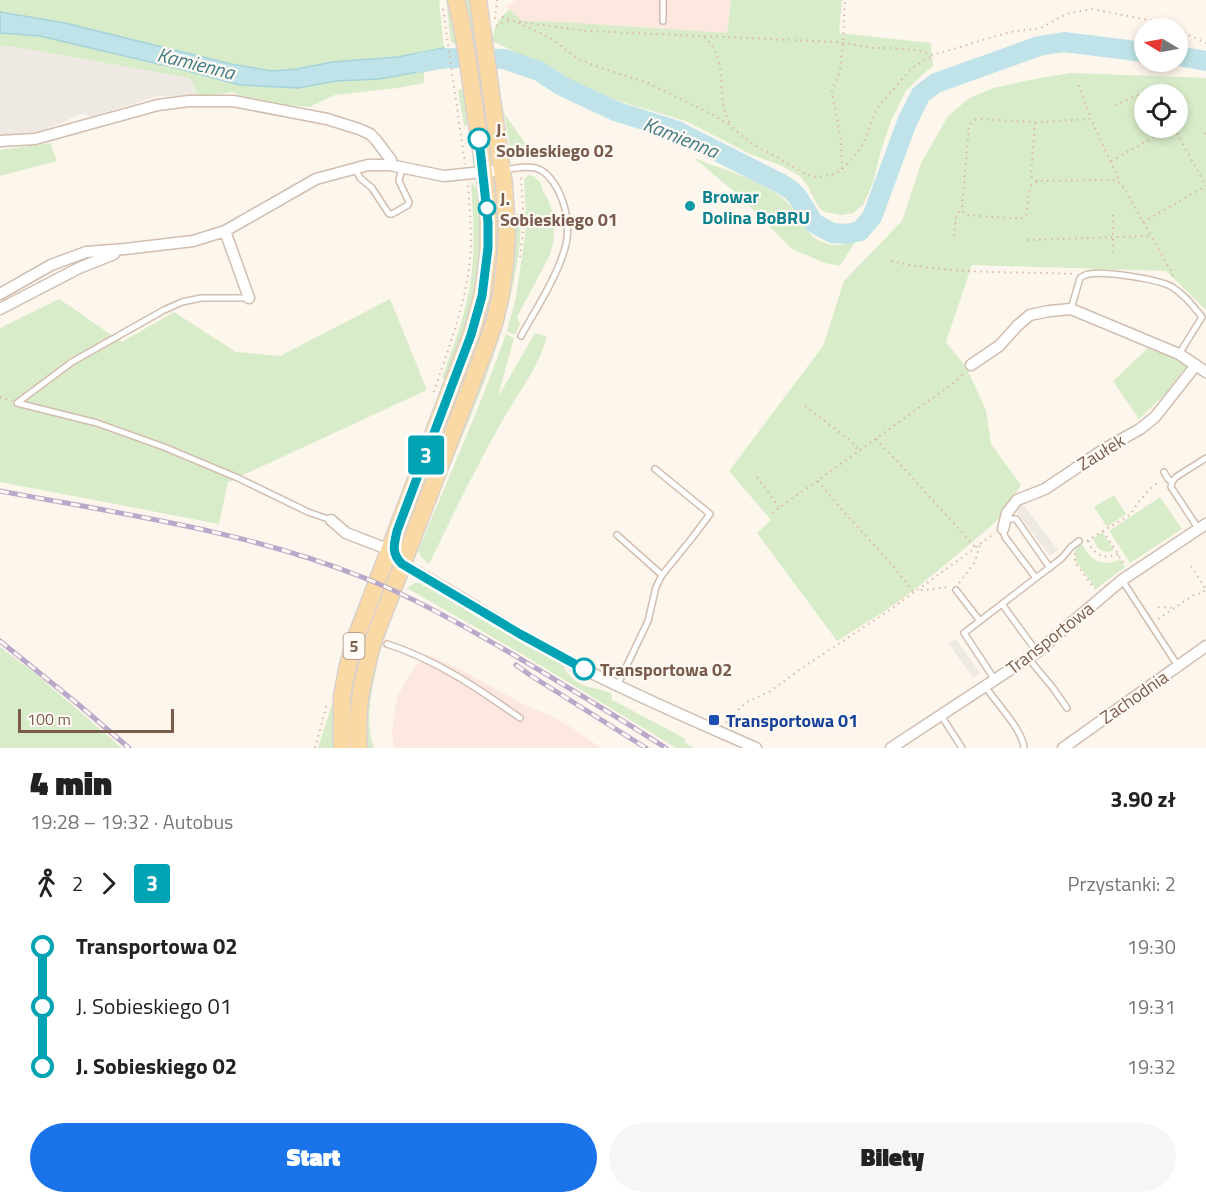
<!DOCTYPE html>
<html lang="pl">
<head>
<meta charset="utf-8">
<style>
  :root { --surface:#fff; --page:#f6f6f6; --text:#222; --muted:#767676; --accent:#1a73e8 }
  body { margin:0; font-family:"Titillium Web",sans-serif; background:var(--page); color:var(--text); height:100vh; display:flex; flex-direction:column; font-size:22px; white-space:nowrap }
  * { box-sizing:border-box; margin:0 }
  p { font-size:20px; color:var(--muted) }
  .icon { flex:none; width:33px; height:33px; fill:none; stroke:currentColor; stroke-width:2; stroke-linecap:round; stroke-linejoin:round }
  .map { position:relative; height:748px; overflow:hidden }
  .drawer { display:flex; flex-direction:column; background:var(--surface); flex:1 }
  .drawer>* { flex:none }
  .badge { padding:0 12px; border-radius:4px; font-size:21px; line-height:39px }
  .needle { width:39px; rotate:280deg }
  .tools { position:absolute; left:1134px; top:18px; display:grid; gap:12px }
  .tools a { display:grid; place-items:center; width:54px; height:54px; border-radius:50%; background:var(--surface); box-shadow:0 3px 9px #0003; font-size:30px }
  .scale { position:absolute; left:18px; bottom:15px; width:156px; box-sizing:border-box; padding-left:6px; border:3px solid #7a5c4d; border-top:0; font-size:16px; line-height:21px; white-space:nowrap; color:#7a5c4d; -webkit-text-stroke:4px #fffaf3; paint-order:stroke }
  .map>.badge { position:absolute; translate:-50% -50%; box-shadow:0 0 0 3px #fff }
  .legs { display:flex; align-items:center; gap:9px; height:66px; padding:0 30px; font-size:20px }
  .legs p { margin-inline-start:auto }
  .head { display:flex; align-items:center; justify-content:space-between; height:102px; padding:0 30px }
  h1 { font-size:33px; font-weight:800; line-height:45px }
  .primary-button { display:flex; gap:12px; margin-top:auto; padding:12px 30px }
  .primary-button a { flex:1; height:69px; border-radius:36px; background:var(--accent); color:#fff; font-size:24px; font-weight:800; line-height:69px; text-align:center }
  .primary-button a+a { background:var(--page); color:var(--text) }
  ul { padding:0 30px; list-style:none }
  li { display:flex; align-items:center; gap:21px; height:60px; font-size:22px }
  li i { display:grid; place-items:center; width:9px; height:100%; margin:0 8px; background:currentColor }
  li i::after { content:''; width:15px; height:15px; margin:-8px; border:4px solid; border-radius:50%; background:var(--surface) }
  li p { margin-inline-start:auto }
  li:first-child i { background:linear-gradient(#0000 50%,currentColor 0) }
  li:last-child i { background:linear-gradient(currentColor 50%,#0000 0) }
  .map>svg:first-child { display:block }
  .commercial { fill:#fde8e0 }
  .industrial { fill:#efe9e4 }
  .green { fill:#d8ecc9; fill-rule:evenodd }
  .water { fill:#bfe3e8; stroke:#a5d3da; stroke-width:1.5 }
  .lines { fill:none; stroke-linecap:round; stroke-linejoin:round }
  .river { stroke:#bfe3e8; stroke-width:20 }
  .lane-casing { stroke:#d1beb0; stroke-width:8 }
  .street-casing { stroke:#d1beb0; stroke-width:13 }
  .primary-casing { stroke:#dad1cd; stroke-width:19 }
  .path { stroke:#d9b8a5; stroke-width:2; stroke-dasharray:1.5 4.5; stroke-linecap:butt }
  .lane { stroke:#fff; stroke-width:5 }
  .street { stroke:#fff; stroke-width:10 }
  .primary { stroke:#fbd9a5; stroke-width:16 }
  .rail-casing { stroke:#b9a8c9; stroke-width:5 }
  .rail { stroke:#fffaf3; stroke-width:3; stroke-dasharray:9; stroke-linecap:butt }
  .line-1-casing { stroke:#fff; stroke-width:14 }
  .line-1 { stroke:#00a3b4; stroke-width:9 }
  .stop-1-dot { fill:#fff; stroke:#00a3b4; stroke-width:3 }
  .culture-dot { fill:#0f9aa8; stroke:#fffaf3; stroke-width:2 }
  .transit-dot { fill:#1a4fb4; stroke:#fffaf3; stroke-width:2 }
  .labels { text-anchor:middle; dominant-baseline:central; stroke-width:4.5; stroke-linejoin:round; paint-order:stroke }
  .shield { fill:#fffaf3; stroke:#a28b7f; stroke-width:1.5 }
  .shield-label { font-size:16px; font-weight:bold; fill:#7a5c4d }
  .stop-label { font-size:18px; font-weight:bold; fill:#7a5c4d; stroke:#fffaf3; text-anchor:start }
  .culture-label { font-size:18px; font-weight:bold; fill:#0d838f; stroke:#fffaf3; text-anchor:start }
  .street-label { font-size:18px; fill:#7a5c4d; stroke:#fffaf3 }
  .transit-label { font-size:18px; font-weight:bold; fill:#164399; stroke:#fffaf3; text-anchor:start }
  .water-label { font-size:20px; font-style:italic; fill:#437c86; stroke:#fffaf3 }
</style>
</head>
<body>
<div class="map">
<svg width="1206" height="748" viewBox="0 0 1206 748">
  <rect width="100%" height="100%" fill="#fdf6ec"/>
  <path class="commercial" d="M 517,0 L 731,0 L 727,33 L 562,22 L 521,21 L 510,9 L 505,7 Z
    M 427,654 L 459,669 L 529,707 L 552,716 L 571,727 L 601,748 L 394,748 L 392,733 L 397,697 L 415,666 L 422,661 Z"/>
  <path class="industrial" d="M 0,46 L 16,47 L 189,78 L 200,97 L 158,96 L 91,117 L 82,114 L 39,132 L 0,135 Z
    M 1023,504 L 1058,550 L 1050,556 L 1015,510 Z
    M 956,639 L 980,673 L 973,678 L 949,644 Z"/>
  <path class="green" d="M 0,0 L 439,0 L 444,48 L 398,57 L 332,62 L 297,69 L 272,71 L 231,64 L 65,23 L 0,12 Z
    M 446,0 L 451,0 L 458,44 L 453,44 L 453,42 L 451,42 Z
    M 462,0 L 472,0 L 478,44 L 473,44 Z
    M 731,0 L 842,0 L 839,33 L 931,43 L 933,66 L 923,74 L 906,91 L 891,121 L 880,154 L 873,183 L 863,205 L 853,213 L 842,215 L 824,212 L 818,206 L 807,185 L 800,176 L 780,165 L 752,155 L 686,121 L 612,99 L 559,75 L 493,41 C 493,26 499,18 510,9 L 522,21 L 562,22 L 727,33 Z
    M 0,33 L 40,36 L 180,69 L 240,85 L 298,88 L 336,81 L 379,79 L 424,70 L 424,83 L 398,88 L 335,95 L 310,107 L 277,104 L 245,98 L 233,92 L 200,97 L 189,78 L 16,47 L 0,46 Z
    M 1071,73 L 1206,78 L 1206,309 L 1205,309 L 1166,271 L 972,265 L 946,342 L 966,367 L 986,410 L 991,444 L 1021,485 L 1001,517 L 970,544 L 918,587 L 882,613 L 837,641 L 757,533 L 771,520 L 729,471 L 823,346 L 844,281 L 902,221 L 921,163 L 948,116 L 968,99 L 993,88 L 1040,78 ZM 1144,94 L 1178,94 L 1178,128 L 1144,128 Z
    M 466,89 L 467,126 L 464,126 L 458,90 Z
    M 504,113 L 534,156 L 521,157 L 513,153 L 509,144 Z
    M 50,143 L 57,161 L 0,176 L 0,150 Z
    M 694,158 C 722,169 765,181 786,201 C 797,211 805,233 818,240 C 834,248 842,246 857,239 L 840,266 L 825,263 L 792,249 L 736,193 Z
    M 528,175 L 534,176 L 541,183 C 541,190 545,193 548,200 C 557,219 556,238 549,257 L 517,317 L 520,324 L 515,335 L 507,331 L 516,297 L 525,235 L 526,215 L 524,180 Z
    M 471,182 L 479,191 L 482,248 L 472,316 L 448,379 L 442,378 C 453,347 465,316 470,284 C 476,250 473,216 471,182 Z
    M 493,186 L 500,251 L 492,307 L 409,533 L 403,531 L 469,357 Z
    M 516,214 L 522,214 C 518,318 472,413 432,507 L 514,248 L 516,234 Z
    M 59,299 L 122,342 L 174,312 L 236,352 L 280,356 L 390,299 L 427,390 L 228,482 L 219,524 L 0,482 L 0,328 Z
    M 535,333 L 547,337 C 538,368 517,395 501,423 C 475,469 452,517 429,564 L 422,558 L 418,551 L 419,548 C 449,477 480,407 506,334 L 514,338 L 498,397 Z
    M 1148,348 L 1188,364 L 1165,394 L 1139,419 L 1113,381 Z
    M 1114,495 L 1126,514 L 1107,527 L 1094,507 Z
    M 1160,497 L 1182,529 L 1130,563 L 1109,531 Z
    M 1101,533 L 1103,533 L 1114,550 C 1104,555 1095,549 1094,538 Z
    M 1080,545 L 1083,545 C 1090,562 1105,567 1120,559 L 1125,567 L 1096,589 L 1076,561 L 1075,549 Z
    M 392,572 L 355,748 L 351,748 C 350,726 349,704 352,682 C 358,644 374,610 388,575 Z
    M 415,583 L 420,583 L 563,665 C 575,689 590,685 611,693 L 612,700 L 686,739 L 684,742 L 694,748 L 676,748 L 525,656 L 407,588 Z
    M 0,647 L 36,674 L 122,748 L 0,748 Z
    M 379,654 C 374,685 363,717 374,748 L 364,748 L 363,730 L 376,657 Z
    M 332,704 L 337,708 L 340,748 L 318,748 Z"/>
  <path class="water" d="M 0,12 L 65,23 L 231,64 L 272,71 L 297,69 L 332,62 L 398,57 L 444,48 L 447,67 L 379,79 L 336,81 L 298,88 L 240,85 L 180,69 L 40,36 L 0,33 Z"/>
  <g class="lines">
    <path class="river" d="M 1178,56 L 1206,61
      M 419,63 L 446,58 L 504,59 L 539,71 L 562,86 L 615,111 L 675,130 L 780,183 L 791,190 L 797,196 L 814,223 L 832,233 L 847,234 L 860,231 L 872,217 L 907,122 L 921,94 L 936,83 L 1039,46 L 1064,42 L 1144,52"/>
    <defs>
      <path id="lane" d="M 663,21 L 663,0
        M 355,168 L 360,178 L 372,188 L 389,214 L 392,214 L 408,205 L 409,202 L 399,181 L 402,167
        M 503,170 C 530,166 543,162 558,190 C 566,206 570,226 566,244 C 559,274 536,309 521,336
        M 249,298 L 201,298 L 182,302 L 164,310 L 72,362 L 17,403 L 97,423 L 164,447 L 238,478 L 308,512 L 331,520
        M 1071,309 L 1080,278 C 1083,276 1086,274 1089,274 C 1104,271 1159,279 1172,287 C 1184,294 1193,306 1202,317 L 1179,354
        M 1164,472 L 1168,479 L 1172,482
        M 1005,519 L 1016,519 L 1050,568
        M 1198,528 L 1171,487 L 1172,482 L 1176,477 L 1206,458
        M 1003,529 L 1005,537 L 1036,578
        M 617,535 L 662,575
        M 1122,580 L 1178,666
        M 956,590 L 980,621
        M 387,644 C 435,659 479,689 520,718
        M 1037,652 L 1002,604 L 1062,558 L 1071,547 L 1079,541
        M 1028,658 L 1053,688 L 1067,708
        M 995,680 L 964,633 L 1002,604
        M 617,686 L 648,621 L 656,587 L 662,575 L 692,538 L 710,514 L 655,469
        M 985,686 C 996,703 1023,730 1024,748
        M 944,720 L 962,748"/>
      <path id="street" d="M 0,141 L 35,139 L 158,105 L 189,101 L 233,101 L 327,119 L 359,129 L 370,134 L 376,140 L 391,160 L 390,165
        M 0,294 L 51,265 L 86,252 L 125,249 L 193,241 L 225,231
        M 249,298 L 225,231 L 316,179 L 368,165 L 390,165 L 444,176 L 502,170
        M 0,309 L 79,268 L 114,254
        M 971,365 L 999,346 L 1018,325 L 1030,315 L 1049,311 L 1071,309 L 1179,354 L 1206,372
        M 331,520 L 346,533 L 390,550
        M 1003,529 L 1007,513 L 1017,500 L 1045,489 L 1106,448 L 1140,429 L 1155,417 L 1196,365
        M 395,543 C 394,553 395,557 402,564 C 459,594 512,631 568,661 C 629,693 693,720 756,748
        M 891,748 L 1037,652 L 1122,580 L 1206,524
        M 1063,748 L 1206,646"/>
      <path id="primary" d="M 342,748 L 342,696 L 348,665 L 355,640 L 471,335 C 480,307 487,279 488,250 C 491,201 481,152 474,104 C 469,69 465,34 456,0
        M 359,748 C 355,709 363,676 374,639 L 483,354 L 494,324 L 501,294 L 505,264 L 507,233 L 504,185 L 478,0"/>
    </defs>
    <use href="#lane" class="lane-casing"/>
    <use href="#street" class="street-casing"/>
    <use href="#primary" class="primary-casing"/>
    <path class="path" d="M 443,9 L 465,164
      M 502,17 L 514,21 L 586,31 L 838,42 L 874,48 L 890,48 L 915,50 L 933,55 L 1010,32 L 1041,28 L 1066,14 L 1092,9 L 1158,22 L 1174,28
      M 495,19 L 497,0
      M 518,23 L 549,37 L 577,58 L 598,67 L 648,83 L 713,115 L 731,126 L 743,137 L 756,146 L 777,157 L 803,173 L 816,177 L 832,175 L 842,169 L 853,158 L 863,144 L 877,108 L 882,102 L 913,67 L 932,56
      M 496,26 L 503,22 L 510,21
      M 1178,30 L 1206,43
      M 704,37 C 727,56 718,87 725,113 C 727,117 729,122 731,126
      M 843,40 L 845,0
      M 1079,85 L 1091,119
      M 1115,105 L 1149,90 L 1153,89 L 1156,94
      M 1035,123 L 1039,122 L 1091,119 L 1120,182
      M 1174,128 L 1206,186
      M 1205,134 L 1206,133
      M 1111,161 L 1171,128
      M 842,169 L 841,141 L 832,91 L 840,71 L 843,42
      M 1037,181 L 1031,176 L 1035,123 L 1033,122 L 980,119 L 975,120 L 969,125 L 962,208 L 964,213 L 967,215 L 1020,219 L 1026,216 L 1030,187 L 1032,184 L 1037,181 L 1115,180 L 1120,183 L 1124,188 L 1167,264 L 1173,274 L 1171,279
      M 1113,215 L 1113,252
      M 1143,222 L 1206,186
      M 954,236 L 956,216 L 962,208
      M 1027,240 L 1151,236
      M 520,257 L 524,224 L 521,176
      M 891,261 C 950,275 1013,271 1073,274
      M 434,392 C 447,351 464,310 469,267 C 473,240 470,212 468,184
      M 0,397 L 12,401
      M 805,406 L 852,442 L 859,451
      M 876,439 L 910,475 L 975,547
      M 757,477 L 779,507
      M 818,481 C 848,520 885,553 914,593
      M 772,513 L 955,382 L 965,372
      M 1103,531 L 1125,565
      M 1087,541 L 1131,514 C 1137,503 1149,488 1160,481
      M 1088,541 C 1094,555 1103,560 1118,554
      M 1075,553 L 1075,562 L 1095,589
      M 1191,566 L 1205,588
      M 959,583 L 975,562 L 980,544
      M 921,590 C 931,591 940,586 950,588
      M 1158,607 L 1175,608
      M 1158,619 L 1195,594 L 1203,593 L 1206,587
      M 726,723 L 738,710 L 747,702 L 769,692 L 802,668 L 884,614 L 930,581 L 995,533
      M 315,748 L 326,708 L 326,703"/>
    <use href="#lane" class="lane"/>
    <use href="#street" class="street"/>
    <use href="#primary" class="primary"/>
    <defs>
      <path id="rail" d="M 0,491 C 122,514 246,531 362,577 C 413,597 460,624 507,651 C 561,683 614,715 666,748
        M 0,641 L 79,705 L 129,748
        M 516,665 L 530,675 L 646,748"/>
    </defs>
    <use href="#rail" class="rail-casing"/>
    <use href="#rail" class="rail"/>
  </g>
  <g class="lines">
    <defs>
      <path id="line-1" d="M 479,139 L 488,222 L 488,248 L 482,296 L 471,335 L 397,531 C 394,545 391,553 402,564 L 520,634 L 584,669"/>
    </defs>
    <use href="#line-1" class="line-1-casing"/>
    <use href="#line-1" class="line-1"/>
  </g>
  <g class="stop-1-dot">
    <circle cx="479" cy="139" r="10"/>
    <circle cx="487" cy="208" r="8"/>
    <circle cx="584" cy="669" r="10"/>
  </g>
  <circle class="culture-dot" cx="690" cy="206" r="6"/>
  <rect class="transit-dot" x="708" y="714" width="12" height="12" rx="3"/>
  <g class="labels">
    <rect class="shield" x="343.5" y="633" width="21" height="26" rx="4.5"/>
    <g class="shield-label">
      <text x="354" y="646">5</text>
    </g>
    <g class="stop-label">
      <text x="496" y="129">J.<tspan x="496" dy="21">Sobieskiego 02</tspan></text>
      <text x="500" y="198">J.<tspan x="500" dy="21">Sobieskiego 01</tspan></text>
      <text x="600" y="669">Transportowa 02</text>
    </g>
    <g class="culture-label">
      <text x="702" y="196">Browar<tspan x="702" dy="21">Dolina BoBRU</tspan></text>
    </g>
    <g class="street-label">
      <text transform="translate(1101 452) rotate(-32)">Zaułek</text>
      <text transform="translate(1050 638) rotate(-38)">Transportowa</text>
      <text transform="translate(1134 697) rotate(-35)">Zachodnia</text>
    </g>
    <g class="transit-label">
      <text x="726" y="720">Transportowa 01</text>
    </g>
    <g class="water-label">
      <text transform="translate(196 63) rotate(14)">Kamienna</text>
      <text transform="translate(681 137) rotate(22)">Kamienna</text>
    </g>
  </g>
</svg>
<div class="tools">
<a><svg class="needle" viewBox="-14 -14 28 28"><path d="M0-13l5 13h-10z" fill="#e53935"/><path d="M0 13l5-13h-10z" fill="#767676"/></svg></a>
<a><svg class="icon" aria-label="locate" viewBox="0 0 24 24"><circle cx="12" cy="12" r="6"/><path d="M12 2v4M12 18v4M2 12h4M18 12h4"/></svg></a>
</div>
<div class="scale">100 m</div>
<b class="badge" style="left:426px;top:455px;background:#00a3b4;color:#fff">3</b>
</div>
<section class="drawer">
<div class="head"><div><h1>4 min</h1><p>19:28 – 19:32 · Autobus</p></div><b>3.90 zł</b></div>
<div class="legs"><svg class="icon" aria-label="walk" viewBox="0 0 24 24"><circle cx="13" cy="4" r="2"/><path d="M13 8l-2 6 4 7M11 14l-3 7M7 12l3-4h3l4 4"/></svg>2<svg class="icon" aria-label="forward" viewBox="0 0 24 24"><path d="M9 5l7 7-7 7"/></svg><b class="badge" style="background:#00a3b4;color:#fff">3</b><p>Przystanki: 2</p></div>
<ul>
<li><i style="color:#00a3b4"></i><b>Transportowa 02</b><p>19:30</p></li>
<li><i style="color:#00a3b4"></i><span>J. Sobieskiego 01</span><p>19:31</p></li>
<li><i style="color:#00a3b4"></i><b>J. Sobieskiego 02</b><p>19:32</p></li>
</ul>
<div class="primary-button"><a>Start</a><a>Bilety</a></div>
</section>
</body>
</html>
